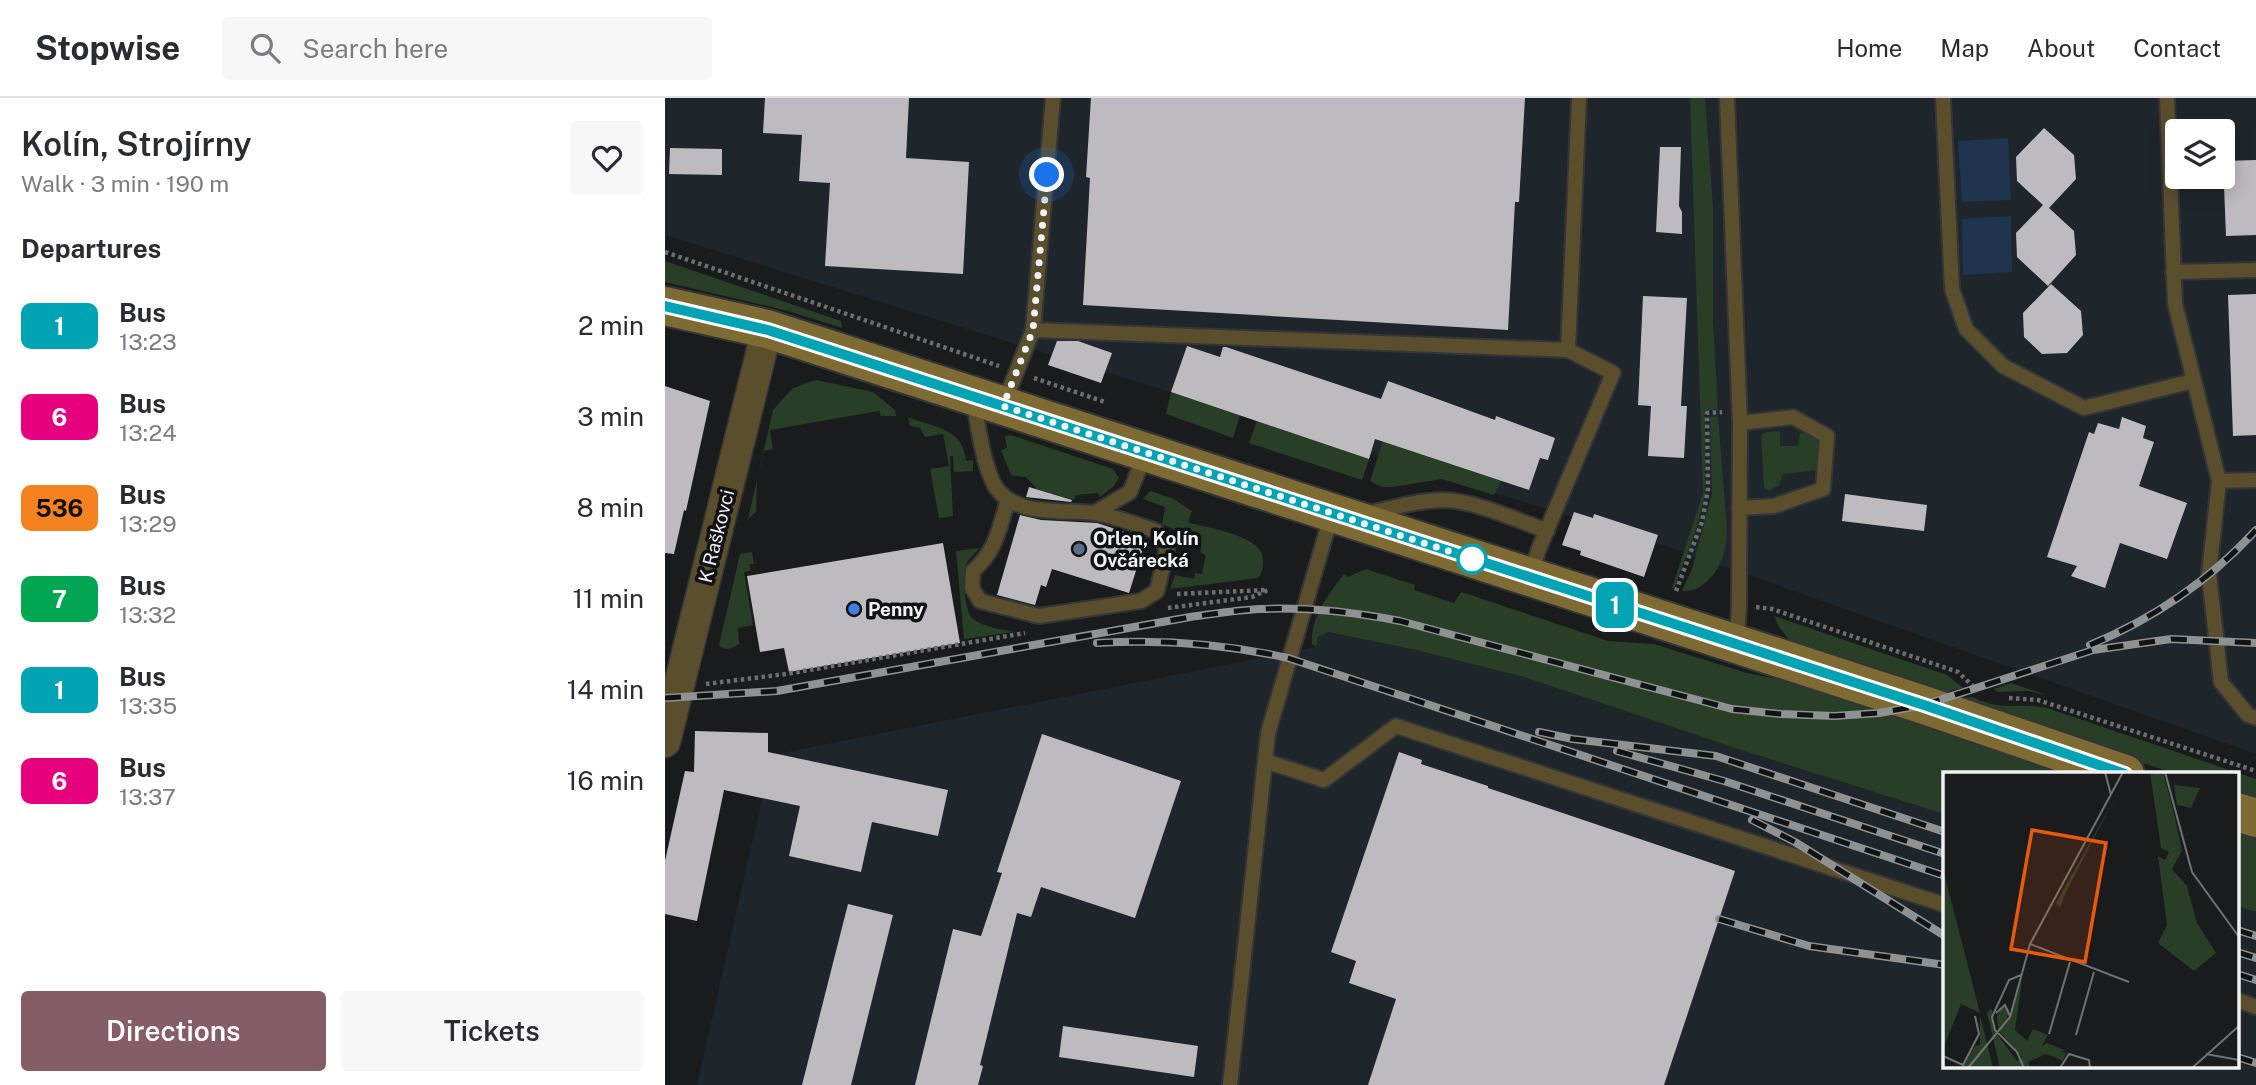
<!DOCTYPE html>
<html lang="en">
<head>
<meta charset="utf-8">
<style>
  :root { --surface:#fff; --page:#f7f7f7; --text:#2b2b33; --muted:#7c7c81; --line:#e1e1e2; --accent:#855d69 }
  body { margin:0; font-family:"Public Sans",sans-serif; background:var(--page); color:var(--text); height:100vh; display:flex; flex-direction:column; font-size:26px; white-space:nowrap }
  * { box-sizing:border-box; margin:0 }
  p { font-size:23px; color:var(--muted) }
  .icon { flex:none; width:38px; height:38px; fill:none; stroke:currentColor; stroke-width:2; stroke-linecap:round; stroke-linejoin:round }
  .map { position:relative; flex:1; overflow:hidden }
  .details { display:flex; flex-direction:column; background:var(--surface); width:665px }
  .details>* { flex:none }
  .badge { padding:0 14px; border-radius:10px; font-size:24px; line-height:46px }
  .tools { position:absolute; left:1500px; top:21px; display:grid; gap:14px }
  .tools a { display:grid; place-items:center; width:70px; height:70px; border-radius:7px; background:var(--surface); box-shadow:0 4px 18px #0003; font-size:35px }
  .you { position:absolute; width:35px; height:35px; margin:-18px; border:5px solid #fff; border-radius:50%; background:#1a73e8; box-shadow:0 0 0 10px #1a73e833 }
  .map>.badge { position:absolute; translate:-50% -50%; box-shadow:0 0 0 4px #fff }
  h2 { padding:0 21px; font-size:26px; line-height:63px }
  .round { display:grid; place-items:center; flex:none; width:74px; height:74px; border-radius:7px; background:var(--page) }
  .overview { display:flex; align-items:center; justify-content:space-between; height:119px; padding:0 21px }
  h1 { font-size:33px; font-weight:600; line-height:52px }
  .action { display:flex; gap:14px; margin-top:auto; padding:14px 21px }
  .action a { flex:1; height:80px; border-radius:7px; background:var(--accent); color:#fff; font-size:28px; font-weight:600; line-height:80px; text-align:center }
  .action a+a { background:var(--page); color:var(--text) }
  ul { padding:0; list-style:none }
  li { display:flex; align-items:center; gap:21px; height:91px; padding:0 21px }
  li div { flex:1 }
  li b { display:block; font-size:26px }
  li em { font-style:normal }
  li .badge { min-width:77px; font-weight:700; text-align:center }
  header { display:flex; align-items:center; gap:42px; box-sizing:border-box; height:98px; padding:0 35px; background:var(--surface); border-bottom:2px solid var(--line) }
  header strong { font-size:33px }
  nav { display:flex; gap:38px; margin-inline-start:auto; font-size:24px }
  .search { width:490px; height:63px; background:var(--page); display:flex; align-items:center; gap:18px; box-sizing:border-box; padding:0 24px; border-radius:7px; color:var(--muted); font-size:26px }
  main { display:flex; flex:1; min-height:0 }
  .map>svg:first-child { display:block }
  .built { fill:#1e262b; fill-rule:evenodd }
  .green { fill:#283e26 }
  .water { fill:#1f344e }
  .building { fill:#bdbbbf }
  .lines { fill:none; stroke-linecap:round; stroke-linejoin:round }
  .lane-casing { stroke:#333537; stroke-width:18 }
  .street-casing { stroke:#333537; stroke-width:33 }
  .secondary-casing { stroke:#333537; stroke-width:42 }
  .path { stroke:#6b6d6e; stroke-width:4.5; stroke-dasharray:3.5 3.5; stroke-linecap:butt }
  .lane { stroke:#5a4e2d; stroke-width:14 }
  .street { stroke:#5a4e2d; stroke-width:30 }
  .secondary { stroke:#7e6a33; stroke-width:38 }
  .rail-casing { stroke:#8f9193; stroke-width:8 }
  .rail { stroke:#101214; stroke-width:5; stroke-dasharray:16; stroke-linecap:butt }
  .line-casing { stroke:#fff; stroke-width:16 }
  .line { stroke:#00a3b4; stroke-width:10 }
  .walk { stroke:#f0f2f3; stroke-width:7; stroke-dasharray:0 12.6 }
  .service-dot { fill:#5c6f8a; stroke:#101214; stroke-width:2.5 }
  .stop-dot { fill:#fff; stroke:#00a3b4; stroke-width:3.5 }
  .shop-dot { fill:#3f7fe0; stroke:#101214; stroke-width:2.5 }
  .labels { text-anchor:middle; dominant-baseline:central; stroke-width:7; stroke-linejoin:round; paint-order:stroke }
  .street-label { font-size:19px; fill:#f0f2f3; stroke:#101214 }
  .poi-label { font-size:19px; font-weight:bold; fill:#f0f2f3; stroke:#101214; text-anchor:start }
  .inset-road { fill:none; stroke:#6f7173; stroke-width:2 }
  .view { fill:#e8590c; fill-opacity:0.15; stroke:#e8590c; stroke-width:3.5 }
  .inset-edge { fill:none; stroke:#f0f2f3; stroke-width:3.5 }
</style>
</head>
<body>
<header>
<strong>Stopwise</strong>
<div class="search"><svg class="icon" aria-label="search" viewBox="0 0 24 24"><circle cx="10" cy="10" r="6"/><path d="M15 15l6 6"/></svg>Search here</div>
<nav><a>Home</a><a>Map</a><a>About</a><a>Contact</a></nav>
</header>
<main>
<section class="details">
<div class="overview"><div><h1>Kolín, Strojírny</h1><p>Walk · 3 min · 190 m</p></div><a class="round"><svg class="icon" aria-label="heart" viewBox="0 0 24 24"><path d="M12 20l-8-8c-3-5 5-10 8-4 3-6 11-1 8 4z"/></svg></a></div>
<h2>Departures</h2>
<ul>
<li><span class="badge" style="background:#00a3b4;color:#fff">1</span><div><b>Bus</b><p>13:23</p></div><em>2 min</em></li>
<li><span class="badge" style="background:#e6007e;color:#fff">6</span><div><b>Bus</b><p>13:24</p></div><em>3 min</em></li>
<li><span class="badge" style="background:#f58220;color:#111">536</span><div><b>Bus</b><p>13:29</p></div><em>8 min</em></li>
<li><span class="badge" style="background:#00a651;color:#fff">7</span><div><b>Bus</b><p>13:32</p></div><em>11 min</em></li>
<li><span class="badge" style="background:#00a3b4;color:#fff">1</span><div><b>Bus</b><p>13:35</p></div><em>14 min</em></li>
<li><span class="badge" style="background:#e6007e;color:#fff">6</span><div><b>Bus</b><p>13:37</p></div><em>16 min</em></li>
</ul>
<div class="action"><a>Directions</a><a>Tickets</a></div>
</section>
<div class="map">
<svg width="1591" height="987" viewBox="0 0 1591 987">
  <rect width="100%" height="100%" fill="#191b1d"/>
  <path class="built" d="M 0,0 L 1591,0 L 1591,656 L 1007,450 L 0,137 ZM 1512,33 L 1558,33 L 1558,79 L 1512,79 Z
    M 663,534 L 751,552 L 859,579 L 1079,653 L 1279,716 L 1280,968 L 1572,968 L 1572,808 L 1591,814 L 1591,987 L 32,987 L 107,657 L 650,549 L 653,539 Z"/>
  <path class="green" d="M 1025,0 L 1040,0 L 1048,110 L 1048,222 L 1053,311 L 1040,313 L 1040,397 L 1030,435 L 1009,491 L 1007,490 L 1038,395 Z
    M 0,163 L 176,223 L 177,230 L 123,213 L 0,184 Z
    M 151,282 L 208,294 L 230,312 L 231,318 L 216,318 L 214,313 L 105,332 L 108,351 L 99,353 L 92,382 L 91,414 L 83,421 L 108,312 L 128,290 Z
    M 506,294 L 575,317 L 568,340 L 501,316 Z
    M 1053,318 C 1055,344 1057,369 1059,395 C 1060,415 1065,436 1059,455 C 1054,474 1037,495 1017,493 L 1027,471 L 1047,396 L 1045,319 Z
    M 243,319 C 269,330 298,329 301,363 L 308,362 L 308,373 L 289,374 L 288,358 L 285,358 L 288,418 L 274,420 L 265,371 L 284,368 L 278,336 L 260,339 L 255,330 L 245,328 Z
    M 592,323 L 704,361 L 697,382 L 584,345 Z
    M 1115,333 L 1115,348 L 1133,348 L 1135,335 C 1157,337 1157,353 1154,372 L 1118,376 L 1114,387 L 1104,393 L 1099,390 L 1096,337 L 1102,334 Z
    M 346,337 L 448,371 L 454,380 L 448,389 L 435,399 L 433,395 L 411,397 L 409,402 L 372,391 L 361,379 L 346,377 L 336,352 L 342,350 L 340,338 Z
    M 718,343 L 836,383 L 829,397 L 777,381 L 728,389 L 717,389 L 705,383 Z
    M 485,393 L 507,400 L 527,413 L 523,424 C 544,431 602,437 598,465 C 598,471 597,475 593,480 L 505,491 L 510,477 L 529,481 L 530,475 L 537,476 L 541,457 L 535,454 L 536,449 L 515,444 L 508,431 L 497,426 L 500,409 L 478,401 Z
    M 314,450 C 311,455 303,461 301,467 C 296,477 300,512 307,520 C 317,529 336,531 349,534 L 299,541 L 291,453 Z
    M 87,454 L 89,466 L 85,466 L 85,473 L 79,474 L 88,527 L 73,530 L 74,546 C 68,550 60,554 54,547 L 75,456 Z
    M 701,471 L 750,487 L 749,492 L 789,505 L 796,494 L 806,497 L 943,543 L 989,546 L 1082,575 L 1127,584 L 1405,675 L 1280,676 L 1279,716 L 1079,653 L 859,579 L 751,552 L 663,534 L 653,539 L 651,549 L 647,546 C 645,520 664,495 679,476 L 683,479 Z
    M 1109,518 L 1282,577 L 1298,590 L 1272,596 L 1126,544 L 1114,529 Z
    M 1346,585 L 1385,598 L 1363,593 L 1333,594 L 1328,591 Z
    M 1308,599 C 1337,614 1352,604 1382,610 L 1591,681 L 1591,704 L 1572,697 L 1572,676 L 1508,675 L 1289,602 Z
    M 1572,731 L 1591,737 L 1591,814 L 1572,808 Z"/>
  <path class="water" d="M 1343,40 L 1346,102 L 1297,104 L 1293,43 Z
    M 1346,118 L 1347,174 L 1298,177 L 1297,121 Z"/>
  <path class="building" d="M 100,0 L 244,0 L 241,60 L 304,64 L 298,176 L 160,168 L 165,85 L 134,83 L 137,37 L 98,35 Z
    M 426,0 L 860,0 L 854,104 L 850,104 L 843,232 L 418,207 L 425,80 L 421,79 Z
    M 1379,30 L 1409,57 L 1411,81 L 1384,110 L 1409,133 L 1411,157 L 1383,188 L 1352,159 L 1351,135 L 1378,107 L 1352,83 L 1351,59 Z
    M 995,49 L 1016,49 L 1014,108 L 1017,114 L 1017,136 L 991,134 Z
    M 5,50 L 57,51 L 57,77 L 4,76 Z
    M 1591,62 L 1591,137 L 1561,138 L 1558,63 Z
    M 1386,186 L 1416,213 L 1418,237 L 1402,255 L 1377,256 L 1359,239 L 1358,215 Z
    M 1591,196 L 1591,337 L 1568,338 L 1563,197 Z
    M 978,198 L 1022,200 L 1016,308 L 1022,308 L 1019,360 L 983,358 L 986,308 L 973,307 Z
    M 392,243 L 413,243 L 447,255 L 436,285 L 383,267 Z
    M 522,248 L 555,259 L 558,249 L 561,249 L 716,301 L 723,283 L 830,322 L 831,318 L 890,340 L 883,362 L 875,360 L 864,392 L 710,341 L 704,361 L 506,294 Z
    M 0,288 L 45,303 L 21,413 L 19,412 L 9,456 L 0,455 Z
    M 1457,319 L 1481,328 L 1478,340 L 1489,344 L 1474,388 L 1522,405 L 1502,461 L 1455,445 L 1440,490 L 1406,478 L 1412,468 L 1382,459 L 1424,334 L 1429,336 L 1433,325 L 1454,331 Z
    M 364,389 L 407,402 L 406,404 L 361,399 Z
    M 1180,396 L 1262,407 L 1259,433 L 1177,423 Z
    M 909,414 L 928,420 L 929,416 L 993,437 L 979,479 L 915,457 L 916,453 L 897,447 Z
    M 355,417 L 376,422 L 432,425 L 481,441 L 464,495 L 387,471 L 381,489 L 376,487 L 370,507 L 332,497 Z
    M 278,445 L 295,545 L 124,574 L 119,550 L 95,554 L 82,478 Z
    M 30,633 L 103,635 L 103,654 L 283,692 L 273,738 L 207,724 L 196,774 L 124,758 L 135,708 L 59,692 L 32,823 L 0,816 L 0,763 L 20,673 L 29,674 Z
    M 377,636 L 516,683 L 470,820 L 376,789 L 366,819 L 352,815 L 315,967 L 318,968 L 313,987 L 250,987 L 288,831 L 316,838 L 337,775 L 332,774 Z
    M 734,654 L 757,662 L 756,666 L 823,688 L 823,690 L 1070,773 L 999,987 L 703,987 L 731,901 L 684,885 L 691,863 L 666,854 Z
    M 183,806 L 228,817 L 186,987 L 137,987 Z
    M 398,928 L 533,948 L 529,979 L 394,959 Z"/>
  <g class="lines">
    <defs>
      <path id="lane" d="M 388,0 L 368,232 L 903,252 L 948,275 L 873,453 L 866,479
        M 1062,0 L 1075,325 L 1074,507 L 1072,544
        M 1278,0 L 1287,191 L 1301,231 L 1338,268 L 1419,310 L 1528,283
        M 1502,0 L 1510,206 L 1554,383 L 1544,476 L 1556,584 L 1583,617 L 1591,620
        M 1508,174 L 1591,172
        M 903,252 L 914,0
        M 309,303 C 312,325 320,375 332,391 C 353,419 399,411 429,415 C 450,418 471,426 491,433 L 502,451 L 492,493 L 476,503 L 374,518 L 315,503 L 307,490 L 308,473 C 331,453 334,431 343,402
        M 339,305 L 368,232
        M 1554,383 L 1591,382
        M 1074,410 L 1109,408 L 1158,391 L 1162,338 L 1128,319 L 1075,325
        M 429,415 L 465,394 L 480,356
        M 701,416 C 726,410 751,403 777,402 C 805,401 855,423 882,433
        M 600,663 L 659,682 L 731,628 L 1280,807
        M 1572,902 L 1591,909
        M 565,987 L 603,635 L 667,415"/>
      <path id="street" d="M 0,644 L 102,231"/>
      <path id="secondary" d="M 0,208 L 102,231 L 1259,607 L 1460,676
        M 1572,714 L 1591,720"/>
    </defs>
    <use href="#lane" class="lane-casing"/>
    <use href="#street" class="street-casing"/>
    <use href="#secondary" class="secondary-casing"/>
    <path class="path" d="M 0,154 L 334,268
      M 369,280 L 440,304
      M 1011,493 L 1037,424 L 1043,391 L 1042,315 L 1057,314
      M 512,496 L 601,492
      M 1091,509 L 1107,511 L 1293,574 L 1308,588
      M 503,510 L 587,499 L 605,491
      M 41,586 L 121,576 L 360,535
      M 1344,600 L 1373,602 L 1591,673"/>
    <use href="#lane" class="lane"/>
    <use href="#street" class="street"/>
    <use href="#secondary" class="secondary"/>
    <defs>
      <path id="rail" d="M 432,545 C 496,541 560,546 623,560 L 1280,778
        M 1425,547 C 1488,521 1545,482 1591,432
        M 0,600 L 112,593 L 525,519 C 548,516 572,512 595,511 C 642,509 688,514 735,523 L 1067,611 L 1116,616 L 1169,618 L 1214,615 L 1259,607 L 1428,552 L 1506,541 L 1591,545
        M 874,634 L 908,641 L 1051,658 L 1280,734
        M 952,653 L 1059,683 L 1280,756
        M 1087,722 L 1130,744 L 1280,838
        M 1054,821 L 1144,848 L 1280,867
        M 1572,832 L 1591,838
        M 1572,854 L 1591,860
        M 1572,876 L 1591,882
        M 1572,959 L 1591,965"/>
    </defs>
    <use href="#rail" class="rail-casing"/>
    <use href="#rail" class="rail"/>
  </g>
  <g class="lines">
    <defs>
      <path id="line" d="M 0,208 L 103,232 L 1259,607 L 1460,676"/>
    </defs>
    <use href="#line" class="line-casing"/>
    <use href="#line" class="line"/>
    <path class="walk" d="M 382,77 L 368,232 L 338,308 L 814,463 L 807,461"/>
  </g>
  <circle class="service-dot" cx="414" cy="451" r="7"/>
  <circle class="stop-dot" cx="807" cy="461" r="14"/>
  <circle class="shop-dot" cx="189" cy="511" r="7"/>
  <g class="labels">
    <g class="street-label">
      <text transform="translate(51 438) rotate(-76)">K Raškovci</text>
    </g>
    <g class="poi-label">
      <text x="428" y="440">Orlen, Kolín<tspan x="428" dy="22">Ovčárecká</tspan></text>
      <text x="203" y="511">Penny</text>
    </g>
  </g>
  <g transform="translate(1278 674)">
    <rect width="296" height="296" fill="#191b1d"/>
    <path d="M 207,0 L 220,0 L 230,37 L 239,79 L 229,97 L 244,114 L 254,151 L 273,181 L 251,199 L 215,171 L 224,153 L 215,84 L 222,88 L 226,80 L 218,76 ZM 231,13 L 257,16 L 248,36 L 234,33 ZM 173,24 L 123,120 L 117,136 L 113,131 ZM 0,97 L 37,241 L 18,232 L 0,277 ZM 79,208 L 72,258 L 84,269 L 90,257 L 105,263 L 99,274 L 104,271 L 123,279 L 117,279 L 123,281 L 120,289 L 103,282 L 85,290 L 87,296 L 57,296 L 44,240 L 49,237 L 51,258 L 74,289 L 79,285 L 55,258 L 54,243 L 60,235 L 66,237 L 62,256 ZM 37,243 L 50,296 L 19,296 L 32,274 L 37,273 Z" fill="#283e26"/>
    <path class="inset-road" d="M 162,0 L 168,23M 222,0 L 249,100 L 296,165M 87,172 L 186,210M 78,203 L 66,208 L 49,245 L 52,258 L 74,280 L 81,296M 53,241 L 62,233 L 67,244M 106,262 L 127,190M 133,263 L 151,200M 263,282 L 296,288M 0,284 L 20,293 L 36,262 L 32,244M 25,296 L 67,245 L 87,172 L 180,0M 117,296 L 126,282 L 146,288 L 147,296M 249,296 L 296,254"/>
    <path class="view" d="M 89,58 L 163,71 L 142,190 L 68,177 Z"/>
    <rect width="296" height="296" class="inset-edge"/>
  </g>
</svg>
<div class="tools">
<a><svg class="icon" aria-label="layers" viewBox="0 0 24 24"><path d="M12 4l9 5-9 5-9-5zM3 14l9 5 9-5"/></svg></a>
</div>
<div class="you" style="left:382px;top:77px"></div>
<b class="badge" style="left:950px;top:507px;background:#00a3b4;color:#fff">1</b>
</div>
</main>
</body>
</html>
